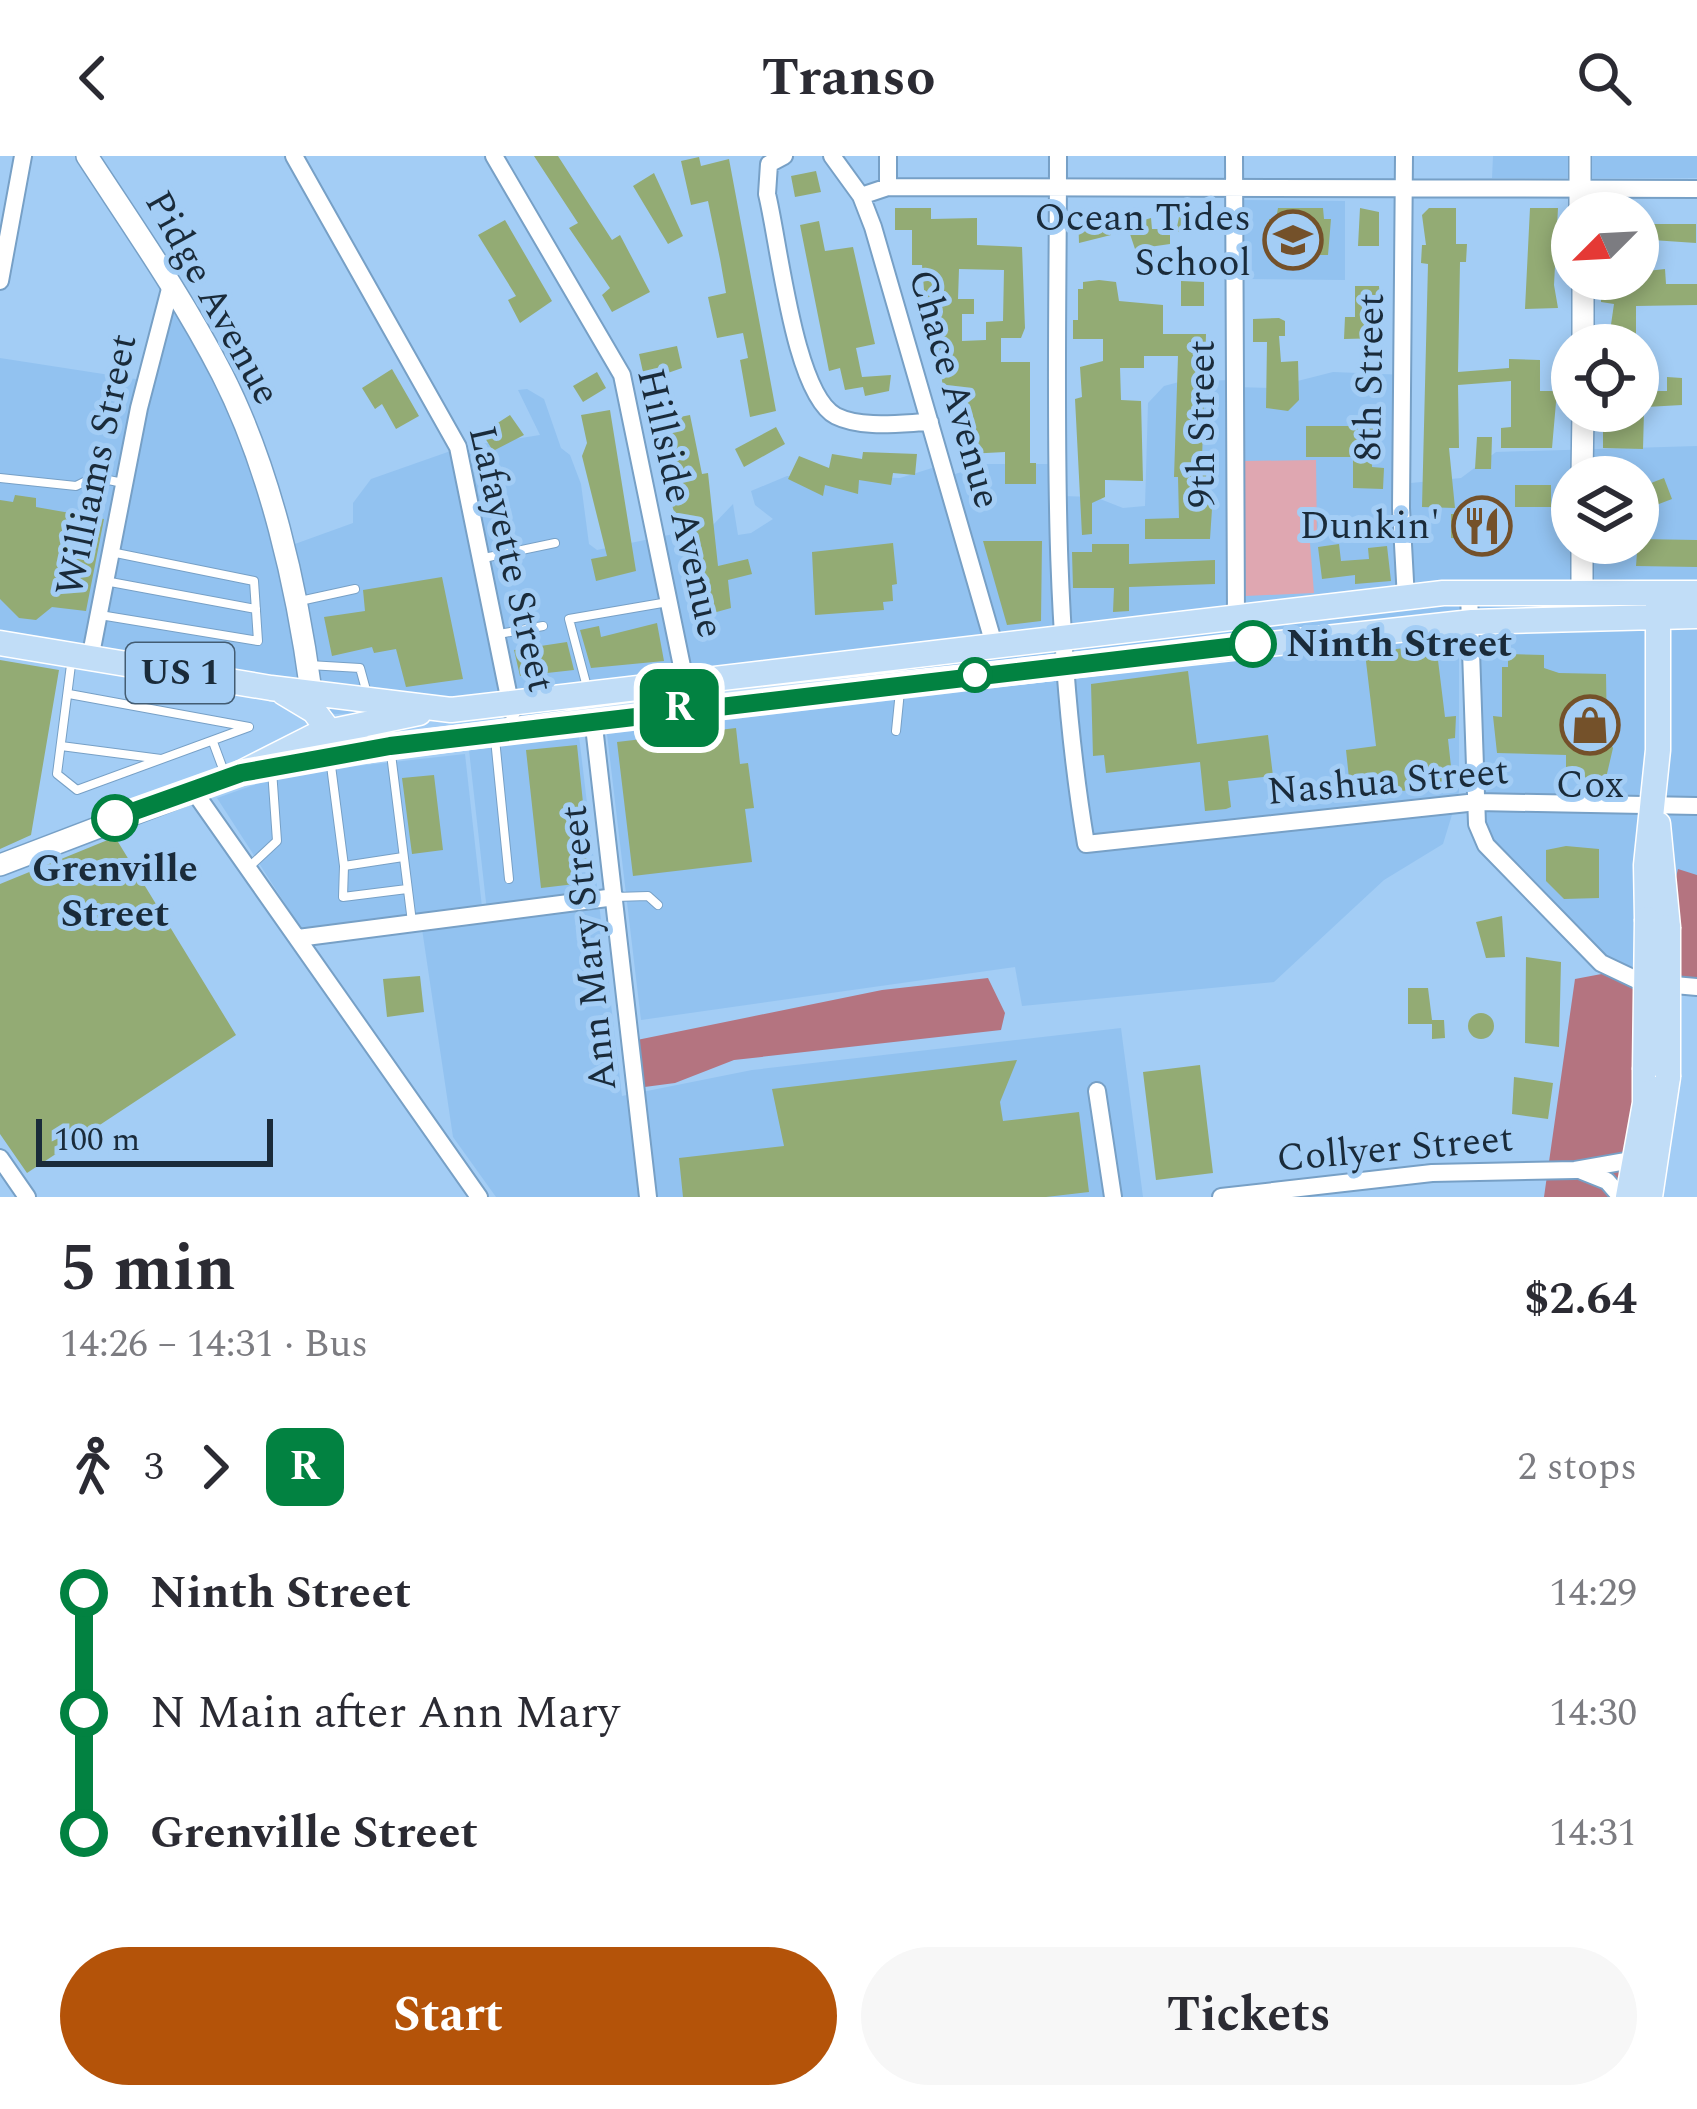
<!DOCTYPE html>
<html lang="en">
<head>
<meta charset="utf-8">
<style>
  :root { --surface:#fff; --page:#f7f7f7; --text:#2b2b33; --muted:#7c7c81; --accent:#b45309 }
  body { margin:0; font-family:Spectral,serif; background:var(--page); color:var(--text); height:100vh; display:flex; flex-direction:column; font-size:45px; white-space:nowrap }
  * { box-sizing:border-box; margin:0 }
  p { font-size:39px; color:var(--muted) }
  .icon { flex:none; width:66px; height:66px; fill:none; stroke:currentColor; stroke-width:2; stroke-linecap:round; stroke-linejoin:round }
  .map { position:relative; height:1041px; overflow:hidden }
  .side { display:flex; flex-direction:column; background:var(--surface); flex:1 }
  .side>* { flex:none }
  .badge { padding:0 24px; border-radius:18px; font-size:42px; line-height:78px }
  .needle { width:78px; rotate:246deg }
  .tools { position:absolute; left:1551px; top:36px; display:grid; gap:24px }
  .tools a { display:grid; place-items:center; width:108px; height:108px; border-radius:50%; background:var(--surface); box-shadow:0 6px 18px #0003; font-size:60px }
  .scale { position:absolute; left:36px; bottom:30px; width:237px; box-sizing:border-box; padding-left:12px; border:6px solid #1a2b3a; border-top:0; font-size:33px; line-height:42px; white-space:nowrap; color:#1a2b3a; -webkit-text-stroke:9px #a3cdf5; paint-order:stroke }
  .map>.badge { position:absolute; translate:-50% -50%; box-shadow:0 0 0 6px #fff }
  .legs { display:flex; align-items:center; gap:18px; height:132px; padding:0 60px; font-size:39px }
  .legs p { margin-inline-start:auto }
  .overview { display:flex; align-items:center; justify-content:space-between; height:204px; padding:0 60px }
  h1 { font-size:66px; font-weight:700; line-height:90px }
  .primary-button { display:flex; gap:24px; margin-top:auto; padding:24px 60px }
  .primary-button a { flex:1; height:138px; border-radius:72px; background:var(--accent); color:#fff; font-size:48px; font-weight:700; line-height:138px; text-align:center }
  .primary-button a+a { background:var(--page); color:var(--text) }
  ul { padding:0 60px; list-style:none }
  li { display:flex; align-items:center; gap:42px; height:120px; font-size:45px }
  li i { display:grid; place-items:center; width:18px; height:100%; margin:0 15px; background:currentColor }
  li i::after { content:''; width:30px; height:30px; margin:-15px; border:9px solid; border-radius:50%; background:var(--surface) }
  li p { margin-inline-start:auto }
  li:first-child i { background:linear-gradient(#0000 50%,currentColor 0) }
  li:last-child i { background:linear-gradient(currentColor 50%,#0000 0) }
  header { display:flex; justify-content:space-between; align-items:center; height:156px; padding:0 60px; background:var(--surface); font-size:54px; font-weight:700 }
  .map>svg:first-child { display:block }
  .built { fill:#92c2f0; fill-rule:evenodd }
  .green { fill:#dfa7b1 }
  .forest { fill:#b47480 }
  .building { fill:#93ab74; fill-rule:evenodd }
  .lines { fill:none; stroke-linecap:round; stroke-linejoin:round }
  .service-casing { stroke:#77a0c6; stroke-width:10 }
  .minor-casing { stroke:#77a0c6; stroke-width:20 }
  .tertiary-casing { stroke:#77a0c6; stroke-width:24 }
  .secondary-casing { stroke:#77a0c6; stroke-width:24 }
  .primary-casing { stroke:#fff; stroke-width:27 }
  .service { stroke:#fff; stroke-width:8 }
  .minor { stroke:#fff; stroke-width:16 }
  .tertiary { stroke:#fff; stroke-width:21 }
  .secondary { stroke:#fff; stroke-width:21 }
  .primary { stroke:#c1ddf7; stroke-width:24 }
  .primary-bridge-casing { stroke:#fff; stroke-width:27; stroke-linecap:butt }
  .primary-bridge { stroke:#c1ddf7; stroke-width:24 }
  .line-1-casing { stroke:#fff; stroke-width:27 }
  .line-1 { stroke:#028241; stroke-width:18 }
  .stop-1-dot { fill:#fff; stroke:#028241; stroke-width:6 }
  .labels { text-anchor:middle; dominant-baseline:central; stroke-width:10; stroke-linejoin:round; paint-order:stroke }
  .shield { fill:#a3cdf5; stroke:#435c72; stroke-width:3 }
  .shield-label { font-size:36px; font-weight:bold; fill:#1a2b3a }
  .poi-label { font-size:39px; fill:#1a2b3a; stroke:#a3cdf5; text-anchor:end }
  .street-label { font-size:39px; fill:#1a2b3a; stroke:#a3cdf5 }
  .stop-label { font-size:39px; font-weight:bold; fill:#1a2b3a; stroke:#a3cdf5; text-anchor:start }
</style>
</head>
<body>
<header><svg class="icon" aria-label="back" viewBox="0 0 24 24"><path d="M15 5l-7 7 7 7"/></svg>Transo<svg class="icon" aria-label="search" viewBox="0 0 24 24"><circle cx="10" cy="10" r="6"/><path d="M15 15l6 6"/></svg></header>
<div class="map">
<svg width="1697" height="1041" viewBox="0 0 1697 1041">
  <rect width="100%" height="100%" fill="#a3cdf5"/>
  <path class="built" d="M 1493,0 L 1697,0 L 1697,22 L 1492,22 Z
    M 1241,44 L 1345,45 L 1345,124 L 1241,123 Z
    M 168,137 L 221,221 L 281,393 L 353,367 L 353,347 L 371,323 L 462,291 L 540,279 L 518,234 L 527,233 L 544,243 L 561,292 L 570,299 L 581,328 L 589,388 L 597,394 L 712,370 L 733,348 L 738,379 L 751,377 L 773,363 L 755,349 L 751,335 L 787,320 L 900,322 L 945,308 L 952,319 L 987,308 L 1056,308 L 1062,340 L 1095,341 L 1123,352 L 1145,350 L 1148,247 L 1164,230 L 1179,226 L 1230,224 L 1235,231 L 1270,232 L 1333,216 L 1407,219 L 1411,327 L 1461,322 L 1496,296 L 1697,290 L 1697,719 L 1678,714 L 1671,741 L 1669,829 L 1626,823 L 1482,678 L 1473,464 L 518,573 L 509,551 L 334,558 L 303,537 L 0,482 L 0,202 L 142,224 ZM 1572,321 L 1638,321 L 1638,387 L 1572,387 Z
    M 1459,477 L 1459,636 L 1443,688 L 1384,724 L 1274,826 L 1022,850 L 1015,811 L 641,864 L 607,578 Z
    M 579,580 L 622,940 L 752,914 L 1121,872 L 1143,1041 L 496,1041 L 453,981 L 422,773 L 488,764 L 469,594 Z
    M 465,598 L 482,751 L 302,774 L 217,642 L 285,618 Z"/>
  <path class="green" d="M 1316,304 L 1317,386 L 1310,387 L 1314,437 L 1245,440 L 1243,305 Z"/>
  <path class="forest" d="M 1678,713 L 1697,719 L 1697,831 L 1674,831 L 1671,741 Z
    M 1612,816 L 1649,828 L 1627,1041 L 1544,1041 L 1575,823 Z
    M 988,822 L 1005,857 L 1001,874 L 734,904 L 675,927 L 637,932 L 632,885 L 882,834 Z"/>
  <path class="building" d="M 534,0 L 558,0 L 612,84 L 620,79 L 650,136 L 612,156 L 602,139 L 610,132 L 569,72 L 578,67 Z
    M 699,1 L 701,10 L 729,3 L 776,255 L 750,261 L 740,204 L 748,202 L 743,177 L 717,182 L 708,141 L 726,137 L 720,103 L 708,45 L 691,49 L 681,5 Z
    M 816,15 L 821,36 L 795,41 L 791,20 Z
    M 654,17 L 683,80 L 668,88 L 633,30 Z
    M 895,52 L 931,52 L 931,63 L 977,62 L 977,89 L 1022,91 L 1025,172 L 1021,182 L 1001,182 L 1001,206 L 1030,206 L 1030,307 L 1036,307 L 1036,328 L 1005,328 L 1005,296 L 967,298 L 961,237 L 943,237 L 936,146 L 925,146 L 922,109 L 912,109 L 912,74 L 895,74 ZM 959,113 L 1004,114 L 1003,165 L 986,166 L 986,184 L 962,185 L 962,158 L 974,158 L 974,143 L 958,143 Z
    M 1278,52 L 1323,52 L 1324,63 L 1331,63 L 1328,99 L 1272,99 L 1269,63 L 1276,63 Z
    M 1360,52 L 1379,56 L 1379,90 L 1358,90 Z
    M 1429,52 L 1456,52 L 1456,88 L 1467,88 L 1466,106 L 1460,106 L 1458,216 L 1509,212 L 1509,203 L 1540,204 L 1540,235 L 1557,235 L 1552,292 L 1501,292 L 1501,272 L 1511,271 L 1511,225 L 1458,229 L 1459,292 L 1449,292 L 1455,352 L 1422,351 L 1428,108 L 1421,107 L 1422,89 L 1426,89 L 1422,59 Z
    M 1530,52 L 1558,52 L 1554,129 L 1558,152 L 1525,153 Z
    M 1078,56 L 1111,56 L 1111,79 L 1079,87 Z
    M 1180,56 L 1210,57 L 1209,75 L 1176,76 Z
    M 1151,62 L 1152,73 L 1170,73 L 1170,88 L 1135,93 L 1127,69 Z
    M 505,64 L 552,145 L 520,167 L 508,144 L 516,140 L 478,79 Z
    M 819,65 L 825,95 L 853,91 L 875,188 L 856,192 L 862,221 L 891,219 L 889,235 L 865,240 L 863,231 L 845,234 L 840,212 L 829,215 L 800,69 Z
    M 1652,68 L 1696,68 L 1696,87 L 1652,84 Z
    M 1665,113 L 1666,128 L 1697,128 L 1697,149 L 1636,150 L 1636,189 L 1608,189 L 1614,148 L 1601,146 L 1601,129 L 1638,128 L 1638,116 Z
    M 1099,124 L 1116,126 L 1119,145 L 1163,149 L 1163,178 L 1206,178 L 1202,303 L 1208,319 L 1191,337 L 1213,338 L 1210,383 L 1145,383 L 1145,363 L 1179,362 L 1178,321 L 1174,321 L 1178,200 L 1144,200 L 1144,212 L 1120,212 L 1121,244 L 1141,245 L 1143,325 L 1105,324 L 1105,341 L 1092,347 L 1092,378 L 1082,379 L 1075,243 L 1082,241 L 1080,211 L 1103,205 L 1103,183 L 1073,183 L 1073,164 L 1078,164 L 1078,133 L 1083,133 L 1083,126 Z
    M 1181,125 L 1204,126 L 1204,150 L 1181,150 Z
    M 1355,130 L 1379,130 L 1383,182 L 1344,183 L 1345,161 L 1355,161 Z
    M 1279,162 L 1285,165 L 1285,180 L 1279,180 L 1281,206 L 1298,205 L 1299,244 L 1288,255 L 1266,252 L 1267,186 L 1253,186 L 1253,163 Z
    M 677,190 L 682,212 L 645,225 L 639,198 Z
    M 392,213 L 419,260 L 396,273 L 382,248 L 375,253 L 362,232 Z
    M 597,216 L 606,232 L 583,246 L 573,230 Z
    M 1667,221 L 1682,222 L 1682,249 L 1646,251 L 1646,235 L 1667,235 Z
    M 677,253 L 680,261 L 690,259 L 702,318 L 708,317 L 718,410 L 748,403 L 752,418 L 728,424 L 731,452 L 713,457 L 683,390 L 658,296 L 653,258 Z
    M 610,254 L 636,415 L 596,425 L 591,403 L 607,400 L 582,300 L 587,287 L 581,259 Z
    M 1603,255 L 1644,255 L 1643,293 L 1603,292 Z
    M 510,259 L 524,279 L 493,295 L 482,277 Z
    M 1306,270 L 1373,270 L 1372,311 L 1384,312 L 1383,333 L 1353,332 L 1353,301 L 1306,301 Z
    M 776,271 L 785,288 L 744,311 L 735,293 Z
    M 1477,281 L 1492,281 L 1491,313 L 1475,313 Z
    M 863,296 L 917,298 L 915,319 L 893,317 L 891,329 L 859,324 L 858,338 L 825,329 L 823,340 L 788,323 L 799,300 L 829,312 L 832,298 L 862,303 Z
    M 1664,322 L 1672,343 L 1638,356 L 1638,332 Z
    M 1515,329 L 1551,329 L 1551,351 L 1515,351 Z
    M 15,339 L 36,342 L 36,351 L 104,363 L 86,455 L 52,451 L 36,464 L 19,462 L 0,443 L 0,344 L 13,346 Z
    M 1506,357 L 1506,385 L 1451,382 L 1451,358 Z
    M 1638,383 L 1697,384 L 1697,411 L 1636,410 Z
    M 983,385 L 1042,385 L 1041,465 L 1007,469 Z
    M 893,387 L 897,428 L 892,429 L 893,445 L 883,446 L 884,454 L 815,459 L 812,396 Z
    M 1092,388 L 1129,388 L 1129,408 L 1215,404 L 1215,428 L 1129,431 L 1129,455 L 1113,456 L 1114,432 L 1073,432 L 1072,396 L 1092,396 Z
    M 1339,388 L 1341,405 L 1369,403 L 1368,392 L 1387,390 L 1391,425 L 1355,428 L 1355,419 L 1322,423 L 1318,391 Z
    M 442,421 L 463,523 L 406,531 L 396,493 L 374,497 L 372,491 L 332,500 L 324,461 L 365,455 L 363,434 Z
    M 657,467 L 664,505 L 591,512 L 580,474 L 599,470 L 601,481 Z
    M 567,486 L 574,514 L 520,520 L 514,494 Z
    M 1436,488 L 1445,561 L 1456,560 L 1455,582 L 1448,583 L 1453,629 L 1351,641 L 1346,594 L 1376,590 L 1365,497 Z
    M 1508,498 L 1544,499 L 1544,512 L 1559,517 L 1606,518 L 1607,582 L 1613,592 L 1606,622 L 1566,621 L 1566,599 L 1497,597 L 1493,560 L 1502,561 L 1502,511 L 1508,511 Z
    M 0,504 L 59,514 L 31,679 L 0,693 Z
    M 1188,515 L 1197,588 L 1268,579 L 1273,620 L 1228,625 L 1231,651 L 1226,653 L 1205,655 L 1200,606 L 1106,617 L 1104,599 L 1093,600 L 1091,528 Z
    M 736,572 L 740,608 L 748,607 L 754,652 L 745,653 L 752,706 L 633,720 L 617,586 Z
    M 577,589 L 590,714 L 574,715 L 575,728 L 541,732 L 526,594 Z
    M 434,619 L 443,694 L 412,698 L 402,622 Z
    M 115,681 L 236,879 L 27,1017 L 0,978 L 0,728 Z
    M 1566,690 L 1599,693 L 1599,742 L 1564,743 L 1546,725 L 1546,694 Z
    M 1502,760 L 1505,801 L 1486,802 L 1476,766 Z
    M 1526,801 L 1561,806 L 1559,891 L 1525,887 Z
    M 420,820 L 424,856 L 387,861 L 383,823 Z
    M 1408,832 L 1428,832 L 1432,864 L 1444,864 L 1445,882 L 1432,883 L 1432,868 L 1408,868 Z
    M1468 870a13 13 0 1 1 26 0a13 13 0 1 1-26 0Z
    M 1017,904 L 1000,946 L 1003,965 L 1079,956 L 1089,1036 L 1046,1041 L 683,1041 L 679,1002 L 784,990 L 772,933 Z
    M 1200,909 L 1213,1017 L 1156,1024 L 1143,916 Z
    M 1514,921 L 1553,927 L 1548,963 L 1512,958 Z"/>
  <g class="lines">
    <defs>
      <path id="service" d="M 0,322 L 76,330 L 94,321 L 123,327
        M 484,402 L 555,387
        M 105,425 L 256,453
        M 300,445 L 355,433
        M 100,459 L 258,485 L 254,425 L 111,396
        M 499,478 L 543,470
        M 309,509 L 360,512 L 368,541
        M 587,531 L 569,463 L 668,446
        M 69,538 L 249,571 L 77,634 L 57,618 L 72,501
        M 896,575 L 900,535
        M 495,583 L 509,723
        M 213,586 L 226,621
        M 61,590 L 161,603
        M 391,598 L 412,766
        M 330,602 L 344,710
        M 403,701 L 344,710 L 343,741 L 407,733
        M 248,712 L 277,685 L 272,614
        M 615,741 L 648,740 L 658,749"/>
      <path id="minor" d="M 294,0 L 458,291 L 512,556
        M 494,0 L 622,219 L 685,525
        M 784,0 L 769,8 L 767,38 C 779,86 794,238 836,260 C 862,273 902,267 930,266
        M 832,0 L 861,40 L 873,71 L 995,492
        M 1058,0 C 1058,228 1048,462 1086,688 L 1477,646 L 1697,650
        M 1234,0 L 1236,464
        M 1404,0 L 1401,352 L 1406,443
        M 888,31 L 888,0
        M 861,40 L 888,31 L 1697,33
        M 0,125 L 23,0
        M 1469,437 L 1477,668 L 1486,689 L 1601,807 L 1641,826 L 1697,831
        M 90,503 L 139,252 L 171,129
        M 592,553 L 648,1041
        M 193,634 L 479,1041
        M 298,782 L 615,741
        M 1097,935 L 1113,1041
        M 0,1002 L 27,1041
        M 1582,1015 L 1607,1025 L 1621,1041
        M 1221,1041 L 1432,1017 L 1575,1014 L 1643,1002"/>
      <path id="tertiary" d="M 87,0 C 134,72 183,142 222,218 C 270,312 297,431 311,535
        M 1580,0 L 1580,57
        M 1583,123 L 1583,189
        M 1582,321 L 1583,255
        M 1582,387 L 1582,434"/>
      <path id="secondary" d="M 0,709 L 241,617 L 368,594"/>
      <path id="primary" d="M 0,487 L 271,532 L 451,554 L 1443,437 L 1697,437
        M 284,537 L 314,555 L 329,575 L 368,594 L 692,551 L 1472,466 L 1697,460
        M 241,617 L 318,578 L 419,557
        M 1658,668 L 1668,771
        M 1647,763 L 1646,709 L 1658,594 L 1658,448
        M 1628,1041 L 1645,947 L 1645,914
        M 1650,1041 L 1668,921"/>
    </defs>
    <use href="#service" class="service-casing"/>
    <use href="#minor" class="minor-casing"/>
    <use href="#tertiary" class="tertiary-casing"/>
    <use href="#secondary" class="secondary-casing"/>
    <use href="#primary" class="primary-casing"/>
    <use href="#service" class="service"/>
    <use href="#minor" class="minor"/>
    <use href="#tertiary" class="tertiary"/>
    <use href="#secondary" class="secondary"/>
    <use href="#primary" class="primary"/>
    <defs>
      <path id="primary-bridge" d="M 1668,771 L 1668,921
        M 1645,914 L 1647,763"/>
    </defs>
    <use href="#primary-bridge" class="primary-bridge-casing"/>
    <use href="#primary-bridge" class="primary-bridge"/>
  </g>
  <g class="lines">
    <defs>
      <path id="line-1" d="M 115,662 L 241,617 L 390,590 L 1253,488"/>
    </defs>
    <use href="#line-1" class="line-1-casing"/>
    <use href="#line-1" class="line-1"/>
  </g>
  <defs>
    <symbol id="school-ring" viewBox="-11 -11 22 22"><circle r="9.5" fill="#a3cdf5" stroke="#74512a" stroke-width="1.5"/><path d="M0-5L7-2L0 1L-7-2ZM-4 1L0 2.5L4 1V4Q0 6-4 4Z" fill="#74512a"/></symbol>
    <symbol id="restaurant-ring" viewBox="-11 -11 22 22"><circle r="9.5" fill="#a3cdf5" stroke="#74512a" stroke-width="1.5"/><path d="M-5-6h1v4h1v-4h1v4h1v-4h1v5L-1.5 .5V6h-2V.5L-5-1ZM5-6V6H3V1.5H1.5Q1.5-4 5-6Z" fill="#74512a"/></symbol>
    <symbol id="shop-ring" viewBox="-11 -11 22 22"><circle r="9.5" fill="#a3cdf5" stroke="#74512a" stroke-width="1.5"/><path d="M-5-2.5h2.3a2.7 3.5 0 0 1 5.4 0H5L5.5 6h-11ZM-1.5-2.5h3a1.5 2.3 0 0 0-3 0Z" fill="#74512a"/></symbol>
  </defs>
  <g fill-rule="evenodd">
    <use href="#school-ring" x="1260" y="51" width="66" height="66"/>
    <use href="#restaurant-ring" x="1449" y="337" width="66" height="66"/>
    <use href="#shop-ring" x="1557" y="536" width="66" height="66"/>
  </g>
  <g class="stop-1-dot">
    <circle cx="1253" cy="488" r="21"/>
    <circle cx="975" cy="519" r="15"/>
    <circle cx="115" cy="662" r="21"/>
  </g>
  <g class="labels">
    <rect class="shield" x="126" y="487" width="108" height="60" rx="9"/>
    <g class="shield-label">
      <text x="180" y="517">US 1</text>
    </g>
    <g class="poi-label">
      <text x="1251" y="62">Ocean Tides<tspan x="1251" dy="45">School</tspan></text>
      <text x="1440" y="370">Dunkin'</text>
      <text x="1590" y="629" text-anchor="middle">Cox</text>
    </g>
    <g class="street-label">
      <text transform="translate(212 142) rotate(61)">Pidge Avenue</text>
      <text transform="translate(1370 221) rotate(-89)">8th Street</text>
      <text transform="translate(954 233) rotate(74)">Chace Avenue</text>
      <text transform="translate(1202 268) rotate(-90)">9th Street</text>
      <text transform="translate(97 309) rotate(-78)">Williams Street</text>
      <text transform="translate(680 347) rotate(77)">Hillside Avenue</text>
      <text transform="translate(511 403) rotate(77)">Lafayette Street</text>
      <text transform="translate(1388 626) rotate(-5)">Nashua Street</text>
      <text transform="translate(589 792) rotate(-96)">Ann Mary Street</text>
      <text transform="translate(1395 993) rotate(-5)">Collyer Street</text>
    </g>
    <g class="stop-label">
      <text x="1286" y="488">Ninth Street</text>
      <text x="115" y="713" text-anchor="middle">Grenville<tspan x="115" dy="45">Street</tspan></text>
    </g>
  </g>
</svg>
<div class="tools">
<a><svg class="needle" viewBox="-14 -14 28 28"><path d="M0-13l5 13h-10z" fill="#e53935"/><path d="M0 13l5-13h-10z" fill="#7c7c81"/></svg></a>
<a><svg class="icon" aria-label="locate" viewBox="0 0 24 24"><circle cx="12" cy="12" r="6"/><path d="M12 2v4M12 18v4M2 12h4M18 12h4"/></svg></a>
<a><svg class="icon" aria-label="layers" viewBox="0 0 24 24"><path d="M12 4l9 5-9 5-9-5zM3 14l9 5 9-5"/></svg></a>
</div>
<div class="scale">100 m</div>
<b class="badge" style="left:679px;top:552px;background:#028241;color:#fff">R</b>
</div>
<section class="side">
<div class="overview"><div><h1>5 min</h1><p>14:26 – 14:31 · Bus</p></div><b>$2.64</b></div>
<div class="legs"><svg class="icon" aria-label="walk" viewBox="0 0 24 24"><circle cx="13" cy="4" r="2"/><path d="M13 8l-2 6 4 7M11 14l-3 7M7 12l3-4h3l4 4"/></svg>3<svg class="icon" aria-label="forward" viewBox="0 0 24 24"><path d="M9 5l7 7-7 7"/></svg><b class="badge" style="background:#028241;color:#fff">R</b><p>2 stops</p></div>
<ul>
<li><i style="color:#028241"></i><b>Ninth Street</b><p>14:29</p></li>
<li><i style="color:#028241"></i><span>N Main after Ann Mary</span><p>14:30</p></li>
<li><i style="color:#028241"></i><b>Grenville Street</b><p>14:31</p></li>
</ul>
<div class="primary-button"><a>Start</a><a>Tickets</a></div>
</section>
</body>
</html>
